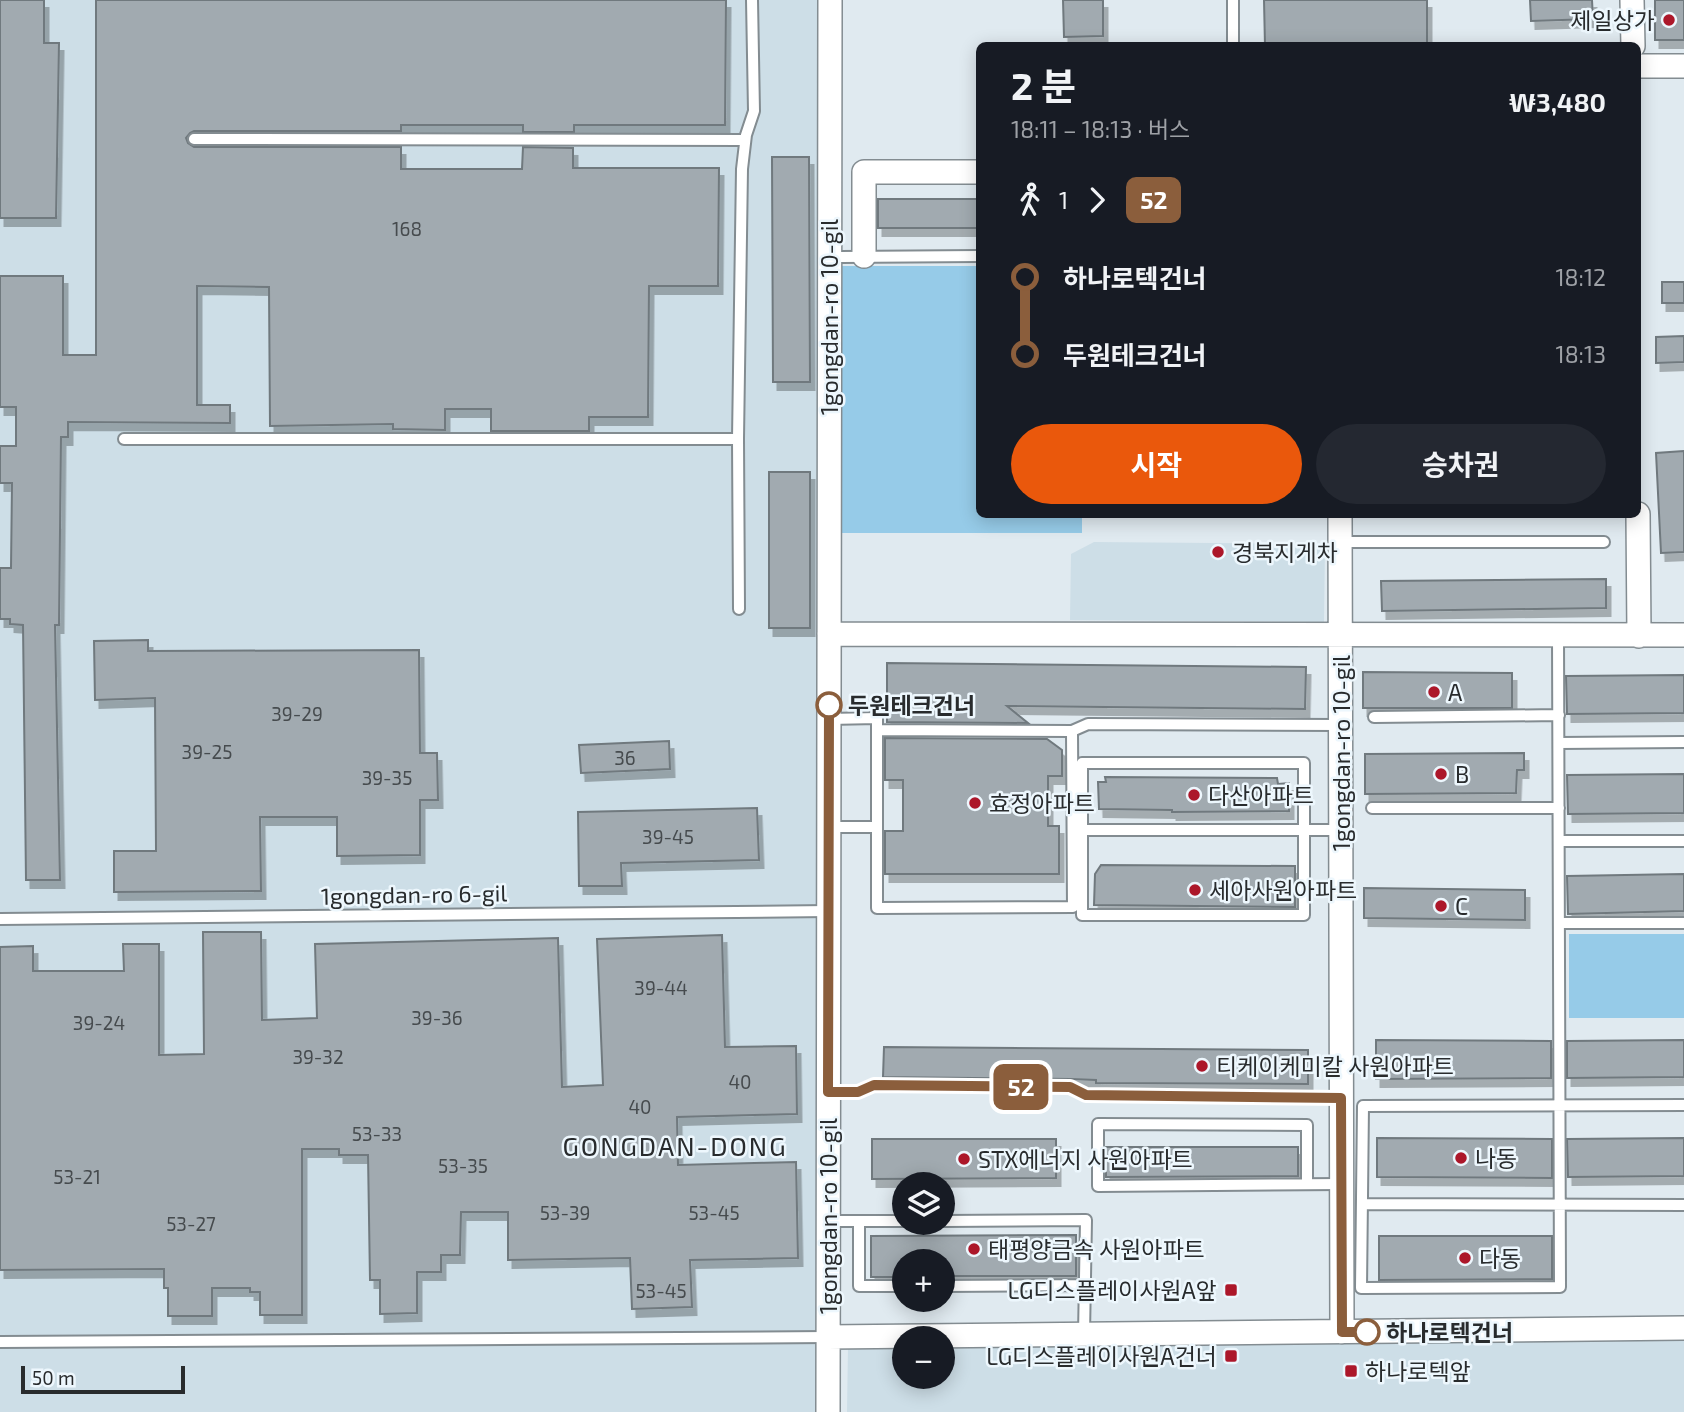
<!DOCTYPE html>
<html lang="ko">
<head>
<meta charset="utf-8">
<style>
  :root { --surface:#171b24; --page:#242831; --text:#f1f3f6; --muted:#9ea1a6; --accent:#ea580c }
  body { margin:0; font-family:"Exo 2","Noto Sans KR",sans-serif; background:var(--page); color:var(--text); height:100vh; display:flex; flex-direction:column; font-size:26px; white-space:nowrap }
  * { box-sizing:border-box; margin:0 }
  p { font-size:23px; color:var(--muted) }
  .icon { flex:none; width:38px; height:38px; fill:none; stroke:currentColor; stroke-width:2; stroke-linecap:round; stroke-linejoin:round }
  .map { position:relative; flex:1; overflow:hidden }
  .drawer { position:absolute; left:976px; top:42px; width:665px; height:476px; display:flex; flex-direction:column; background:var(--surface); border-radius:10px; box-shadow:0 4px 18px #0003 }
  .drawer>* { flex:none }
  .badge { padding:0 14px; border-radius:10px; font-size:24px; line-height:46px }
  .controls { position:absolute; left:892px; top:1172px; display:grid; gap:14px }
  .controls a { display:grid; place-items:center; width:63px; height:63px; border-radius:50%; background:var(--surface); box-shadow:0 4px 18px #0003; font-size:35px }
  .scale { position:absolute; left:21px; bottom:18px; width:164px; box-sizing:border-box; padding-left:7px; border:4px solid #282b2d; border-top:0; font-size:19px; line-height:24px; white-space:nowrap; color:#282b2d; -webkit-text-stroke:5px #edf7fd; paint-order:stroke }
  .map>.badge { position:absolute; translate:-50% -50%; box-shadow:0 0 0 4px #fff }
  .legs { display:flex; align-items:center; gap:10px; height:77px; padding:0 35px; font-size:23px }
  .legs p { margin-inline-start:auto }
  .overview { display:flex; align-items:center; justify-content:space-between; height:119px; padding:0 35px }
  h1 { font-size:38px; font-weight:700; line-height:52px }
  .button { display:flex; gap:14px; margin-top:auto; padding:14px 35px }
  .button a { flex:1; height:80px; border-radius:42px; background:var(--accent); color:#fff; font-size:28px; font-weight:700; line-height:80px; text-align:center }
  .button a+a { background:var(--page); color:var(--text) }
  ul { padding:0 35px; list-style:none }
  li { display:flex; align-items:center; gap:24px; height:77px; font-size:26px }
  li i { display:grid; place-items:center; width:10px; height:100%; margin:0 9px; background:currentColor }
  li i::after { content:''; width:18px; height:18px; margin:-9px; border:5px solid; border-radius:50%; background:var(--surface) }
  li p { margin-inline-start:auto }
  li:first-child i { background:linear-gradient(#0000 50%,currentColor 0) }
  li:last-child i { background:linear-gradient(currentColor 50%,#0000 0) }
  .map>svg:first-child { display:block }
  .built { fill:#cddee7 }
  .green { fill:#96cbe8 }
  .building { fill:#a1aab0; stroke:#70797e; stroke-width:2; filter:url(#shadow) }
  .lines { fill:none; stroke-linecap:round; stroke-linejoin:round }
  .lane-casing { stroke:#838c91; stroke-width:14 }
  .street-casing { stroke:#838c91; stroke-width:26 }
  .lane { stroke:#fff; stroke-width:10 }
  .street { stroke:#fff; stroke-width:23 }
  .line-1-casing { stroke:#fff; stroke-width:16 }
  .line-1 { stroke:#8b5e3c; stroke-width:10 }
  .poi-dot { fill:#ac172a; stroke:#edf7fd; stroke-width:2.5 }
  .stop-1-dot { fill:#fff; stroke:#8b5e3c; stroke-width:3.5 }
  .labels { text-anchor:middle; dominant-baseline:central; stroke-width:5; stroke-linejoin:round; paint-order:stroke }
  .number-label { font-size:19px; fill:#464b4e }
  .poi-label { font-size:23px; fill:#282b2d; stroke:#edf7fd; text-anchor:start }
  .street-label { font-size:23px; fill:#282b2d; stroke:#edf7fd }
  .stop-label { font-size:23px; font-weight:bold; fill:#282b2d; stroke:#edf7fd; text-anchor:start }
  .quarter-label { font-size:26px; letter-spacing:2px; fill:#282b2d; stroke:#edf7fd }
</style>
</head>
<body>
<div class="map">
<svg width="1684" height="1412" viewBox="0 0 1684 1412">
  <defs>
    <filter id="shadow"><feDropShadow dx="4.5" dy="8" stdDeviation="0" flood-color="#0004"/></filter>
  </defs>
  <rect width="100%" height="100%" fill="#e0eaf0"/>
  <path class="built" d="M 0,0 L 830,0 L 828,1412 L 0,1412 Z
    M 1094,542 L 1325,544 L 1324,622 L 1070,620 L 1071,554 Z
    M 1684,1339 L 1684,1412 L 847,1412 L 848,1345 L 905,1345 L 905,1377 L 943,1377 L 943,1345 Z"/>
  <path class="green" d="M 841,266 L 980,266 L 980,514 L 1082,515 L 1082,533 L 841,533 Z
    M 1569,934 L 1684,934 L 1684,1018 L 1569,1018 Z"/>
  <path class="building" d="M 0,0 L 44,0 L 44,43 L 59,43 L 56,218 L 0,218 Z
    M 96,0 L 726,0 L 725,125 L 574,125 L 574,132 L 523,132 L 523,125 L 401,125 L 401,131 L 194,131 L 190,133 L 186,138 L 188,143 L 194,147 L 401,147 L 401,169 L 522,169 L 523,147 L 573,148 L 573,168 L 719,168 L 718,286 L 649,286 L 648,417 L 589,417 L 589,431 L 491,431 L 491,409 L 445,409 L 445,430 L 393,429 L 393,424 L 270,426 L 269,287 L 197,286 L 197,405 L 230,405 L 230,423 L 68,422 L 68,437 L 61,437 L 59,625 L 55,625 L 60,880 L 26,880 L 23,625 L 10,624 L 10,619 L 0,619 L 0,568 L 11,568 L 12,483 L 0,483 L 0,446 L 16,446 L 16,407 L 0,407 L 0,276 L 63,276 L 63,355 L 96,355 Z
    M 1063,0 L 1103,0 L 1103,36 L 1064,37 Z
    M 1264,0 L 1427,0 L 1427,46 L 1265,46 Z
    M 1530,0 L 1592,0 L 1593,19 L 1531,21 Z
    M 1655,0 L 1684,0 L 1684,40 L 1655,40 Z
    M 772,157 L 809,157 L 810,382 L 773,382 Z
    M 878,199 L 980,199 L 980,228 L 878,228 Z
    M 1662,282 L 1684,282 L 1684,303 L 1662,303 Z
    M 1684,336 L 1684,362 L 1656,363 L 1656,337 Z
    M 1684,451 L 1684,552 L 1661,553 L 1656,453 Z
    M 769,472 L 810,472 L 810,628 L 769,628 Z
    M 1606,579 L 1606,608 L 1382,611 L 1381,581 Z
    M 148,640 L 148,651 L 419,650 L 420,753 L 437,753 L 438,800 L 420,800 L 420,855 L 337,856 L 337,817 L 260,817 L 261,891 L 114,892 L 114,851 L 156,851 L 155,698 L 95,700 L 94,641 Z
    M 887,663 L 1306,667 L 1305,709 L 1007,706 L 1028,723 L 887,722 Z
    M 1363,672 L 1512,673 L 1512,708 L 1363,708 Z
    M 1684,675 L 1684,713 L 1567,714 L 1566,676 Z
    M 885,738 L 1047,739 L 1062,750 L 1062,776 L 1048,776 L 1048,826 L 1059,826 L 1059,874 L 885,874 L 885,831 L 903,831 L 903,780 L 885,780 Z
    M 669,741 L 670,769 L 581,773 L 579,745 Z
    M 1524,753 L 1524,770 L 1517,770 L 1516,793 L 1365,794 L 1365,754 Z
    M 1684,774 L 1684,813 L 1568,814 L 1567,775 Z
    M 1105,777 L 1277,778 L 1278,784 L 1289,783 L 1289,811 L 1172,812 L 1172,810 L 1099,809 L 1098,782 L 1106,782 Z
    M 757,808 L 759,860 L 621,863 L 622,886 L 579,886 L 578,812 Z
    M 1101,865 L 1295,866 L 1295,907 L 1094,905 L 1095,874 Z
    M 1684,874 L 1684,911 L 1568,914 L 1567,876 Z
    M 1364,888 L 1525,890 L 1525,920 L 1364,918 Z
    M 203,932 L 261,932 L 262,1020 L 317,1018 L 315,944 L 558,938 L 562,1087 L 603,1085 L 597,939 L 722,935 L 725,1047 L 796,1046 L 797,1114 L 677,1117 L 678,1165 L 796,1162 L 798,1258 L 690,1260 L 692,1307 L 632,1309 L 630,1258 L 508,1260 L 508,1212 L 461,1212 L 460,1255 L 441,1255 L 441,1272 L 417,1272 L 417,1313 L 380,1314 L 380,1280 L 370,1280 L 368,1155 L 339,1155 L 339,1149 L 302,1149 L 302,1315 L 260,1315 L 260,1292 L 250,1292 L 250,1288 L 212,1288 L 212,1316 L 168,1316 L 168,1288 L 164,1288 L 164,1269 L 0,1270 L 0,947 L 33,946 L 33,971 L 124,971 L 123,944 L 159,944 L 159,1055 L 204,1054 Z
    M 1376,1040 L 1551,1041 L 1551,1078 L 1376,1079 Z
    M 1684,1040 L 1684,1077 L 1567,1078 L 1567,1041 Z
    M 884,1047 L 1308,1050 L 1308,1084 L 1096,1083 L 1096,1080 L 1070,1079 L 883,1077 Z
    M 1377,1138 L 1552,1139 L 1552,1178 L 1377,1177 Z
    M 1684,1138 L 1684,1176 L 1568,1177 L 1567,1139 Z
    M 872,1139 L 1056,1139 L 1056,1178 L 872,1179 Z
    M 1106,1147 L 1298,1147 L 1298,1176 L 1106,1177 Z
    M 1076,1235 L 1076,1276 L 943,1276 L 943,1262 L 905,1262 L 905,1277 L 871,1277 L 871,1236 Z
    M 1379,1236 L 1552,1236 L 1552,1279 L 1379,1280 Z"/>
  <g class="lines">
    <defs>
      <path id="lane" d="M 1233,0 L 1233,46
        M 194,139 L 745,140
        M 841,257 L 980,256
        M 124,439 L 738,439
        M 1340,542 L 1604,542
        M 739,609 L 738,439 L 742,169 L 746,135 L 754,111 L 752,0
        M 1558,635 L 1560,1287 L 1361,1288 L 1363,1106 L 1684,1105
        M 1374,717 L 1559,715
        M 829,719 L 877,718 L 877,827
        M 877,730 L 1072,731
        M 1559,743 L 1684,742
        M 1082,763 L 1304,763 L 1304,915 L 1082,915 Z
        M 1372,808 L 1559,808
        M 829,827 L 877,827 L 877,908 L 1073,907 L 1072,731 L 1088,724 L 1341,725
        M 1082,830 L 1341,830
        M 1559,841 L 1684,841
        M 0,919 L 829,911
        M 1559,923 L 1684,923
        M 828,1092 L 858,1092 L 874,1085 L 1070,1087 L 1086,1095 L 1341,1098
        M 1307,1184 L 1307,1125 L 1098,1124 L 1098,1186 L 1341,1184
        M 1362,1204 L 1684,1205
        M 828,1221 L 905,1221
        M 859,1221 L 859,1286 L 905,1286
        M 943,1221 L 1086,1220 L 1084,1335
        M 943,1286 L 1086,1285
        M 0,1342 L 828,1337"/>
      <path id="street" d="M 1632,0 L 1633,46
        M 1638,66 L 1684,66
        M 864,256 L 864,172 L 980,172
        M 1340,514 L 1342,1332
        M 1638,514 L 1639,636
        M 829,634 L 1684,635
        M 828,1337 L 1684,1328
        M 828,1412 L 830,0"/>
    </defs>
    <use href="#lane" class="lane-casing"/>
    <use href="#street" class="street-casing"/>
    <use href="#lane" class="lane"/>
    <use href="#street" class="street"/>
  </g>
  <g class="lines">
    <defs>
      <path id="line-1" d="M 829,705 L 828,1092 L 858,1092 L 874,1085 L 1070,1087 L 1086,1095 L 1341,1098 L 1342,1332 L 1367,1332"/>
    </defs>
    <use href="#line-1" class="line-1-casing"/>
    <use href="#line-1" class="line-1"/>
  </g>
  <g class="poi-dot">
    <circle cx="1669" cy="20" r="7"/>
    <circle cx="1218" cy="552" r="7"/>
    <circle cx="1434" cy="692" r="7"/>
    <circle cx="1441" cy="774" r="7"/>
    <circle cx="1194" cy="795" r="7"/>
    <circle cx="975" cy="803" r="7"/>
    <circle cx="1195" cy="890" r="7"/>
    <circle cx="1441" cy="906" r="7"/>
    <circle cx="1202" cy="1066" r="7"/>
    <circle cx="1461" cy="1158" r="7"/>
    <circle cx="964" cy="1159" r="7"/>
    <circle cx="974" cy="1249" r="7"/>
    <circle cx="1465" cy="1258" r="7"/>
    <rect x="1224" y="1283" width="14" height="14" rx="3.5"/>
    <rect x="1224" y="1349" width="14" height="14" rx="3.5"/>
    <rect x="1344" y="1364" width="14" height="14" rx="3.5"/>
  </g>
  <g class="stop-1-dot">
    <circle cx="829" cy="705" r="12"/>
    <circle cx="1367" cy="1332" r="12"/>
  </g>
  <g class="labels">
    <g class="number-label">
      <text x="407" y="228">168</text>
      <text x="297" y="713">39-29</text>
      <text x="207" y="751">39-25</text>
      <text x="625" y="757">36</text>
      <text x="387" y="777">39-35</text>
      <text x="668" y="836">39-45</text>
      <text x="661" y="987">39-44</text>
      <text x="437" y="1017">39-36</text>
      <text x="99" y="1022">39-24</text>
      <text x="318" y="1056">39-32</text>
      <text x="740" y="1081">40</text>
      <text x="640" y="1106">40</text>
      <text x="377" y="1133">53-33</text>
      <text x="463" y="1165">53-35</text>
      <text x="77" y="1176">53-21</text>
      <text x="565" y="1212">53-39</text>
      <text x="714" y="1212">53-45</text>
      <text x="191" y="1223">53-27</text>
      <text x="661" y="1290">53-45</text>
    </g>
    <g class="poi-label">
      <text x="1655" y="20" text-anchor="end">제일상가</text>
      <text x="1232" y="552">경북지게차</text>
      <text x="1448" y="692">A</text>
      <text x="1455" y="774">B</text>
      <text x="1208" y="795">다산아파트</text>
      <text x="989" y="803">효정아파트</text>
      <text x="1209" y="890">세아사원아파트</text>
      <text x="1455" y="906">C</text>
      <text x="1216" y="1066">티케이케미칼 사원아파트</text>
      <text x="1475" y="1158">나동</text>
      <text x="978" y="1159">STX에너지 사원아파트</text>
      <text x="988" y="1249">태평양금속 사원아파트</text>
      <text x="1479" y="1258">다동</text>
      <text x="1217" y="1290" text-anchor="end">LG디스플레이사원A앞</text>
      <text x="1217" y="1356" text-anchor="end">LG디스플레이사원A건너</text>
      <text x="1365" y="1371">하나로텍앞</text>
    </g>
    <g class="street-label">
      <text transform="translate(829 317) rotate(-90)">1gongdan-ro 10-gil</text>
      <text transform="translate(1341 753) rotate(-90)">1gongdan-ro 10-gil</text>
      <text transform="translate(414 894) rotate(-1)">1gongdan-ro 6-gil</text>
      <text transform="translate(828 1216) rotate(-90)">1gongdan-ro 10-gil</text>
    </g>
    <g class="stop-label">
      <text x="848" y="705">두원테크건너</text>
      <text x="1386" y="1332">하나로텍건너</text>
    </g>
    <g class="quarter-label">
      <text x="675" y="1145">GONGDAN-DONG</text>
    </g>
  </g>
</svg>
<div class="controls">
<a><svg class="icon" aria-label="layers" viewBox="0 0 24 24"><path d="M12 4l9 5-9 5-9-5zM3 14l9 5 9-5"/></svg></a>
<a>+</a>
<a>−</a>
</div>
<div class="scale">50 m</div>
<b class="badge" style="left:1021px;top:1087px;background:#8b5e3c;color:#fff">52</b>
<section class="drawer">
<div class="overview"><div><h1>2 분</h1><p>18:11 – 18:13 · 버스</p></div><b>₩3,480</b></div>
<div class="legs"><svg class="icon" aria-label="walk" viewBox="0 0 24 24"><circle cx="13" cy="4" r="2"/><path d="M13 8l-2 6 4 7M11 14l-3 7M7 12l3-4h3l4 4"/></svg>1<svg class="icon" aria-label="forward" viewBox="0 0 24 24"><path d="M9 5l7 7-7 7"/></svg><b class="badge" style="background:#8b5e3c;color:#fff">52</b></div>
<ul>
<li><i style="color:#8b5e3c"></i><b>하나로텍건너</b><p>18:12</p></li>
<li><i style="color:#8b5e3c"></i><b>두원테크건너</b><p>18:13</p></li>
</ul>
<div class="button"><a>시작</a><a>승차권</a></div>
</section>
</div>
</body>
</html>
